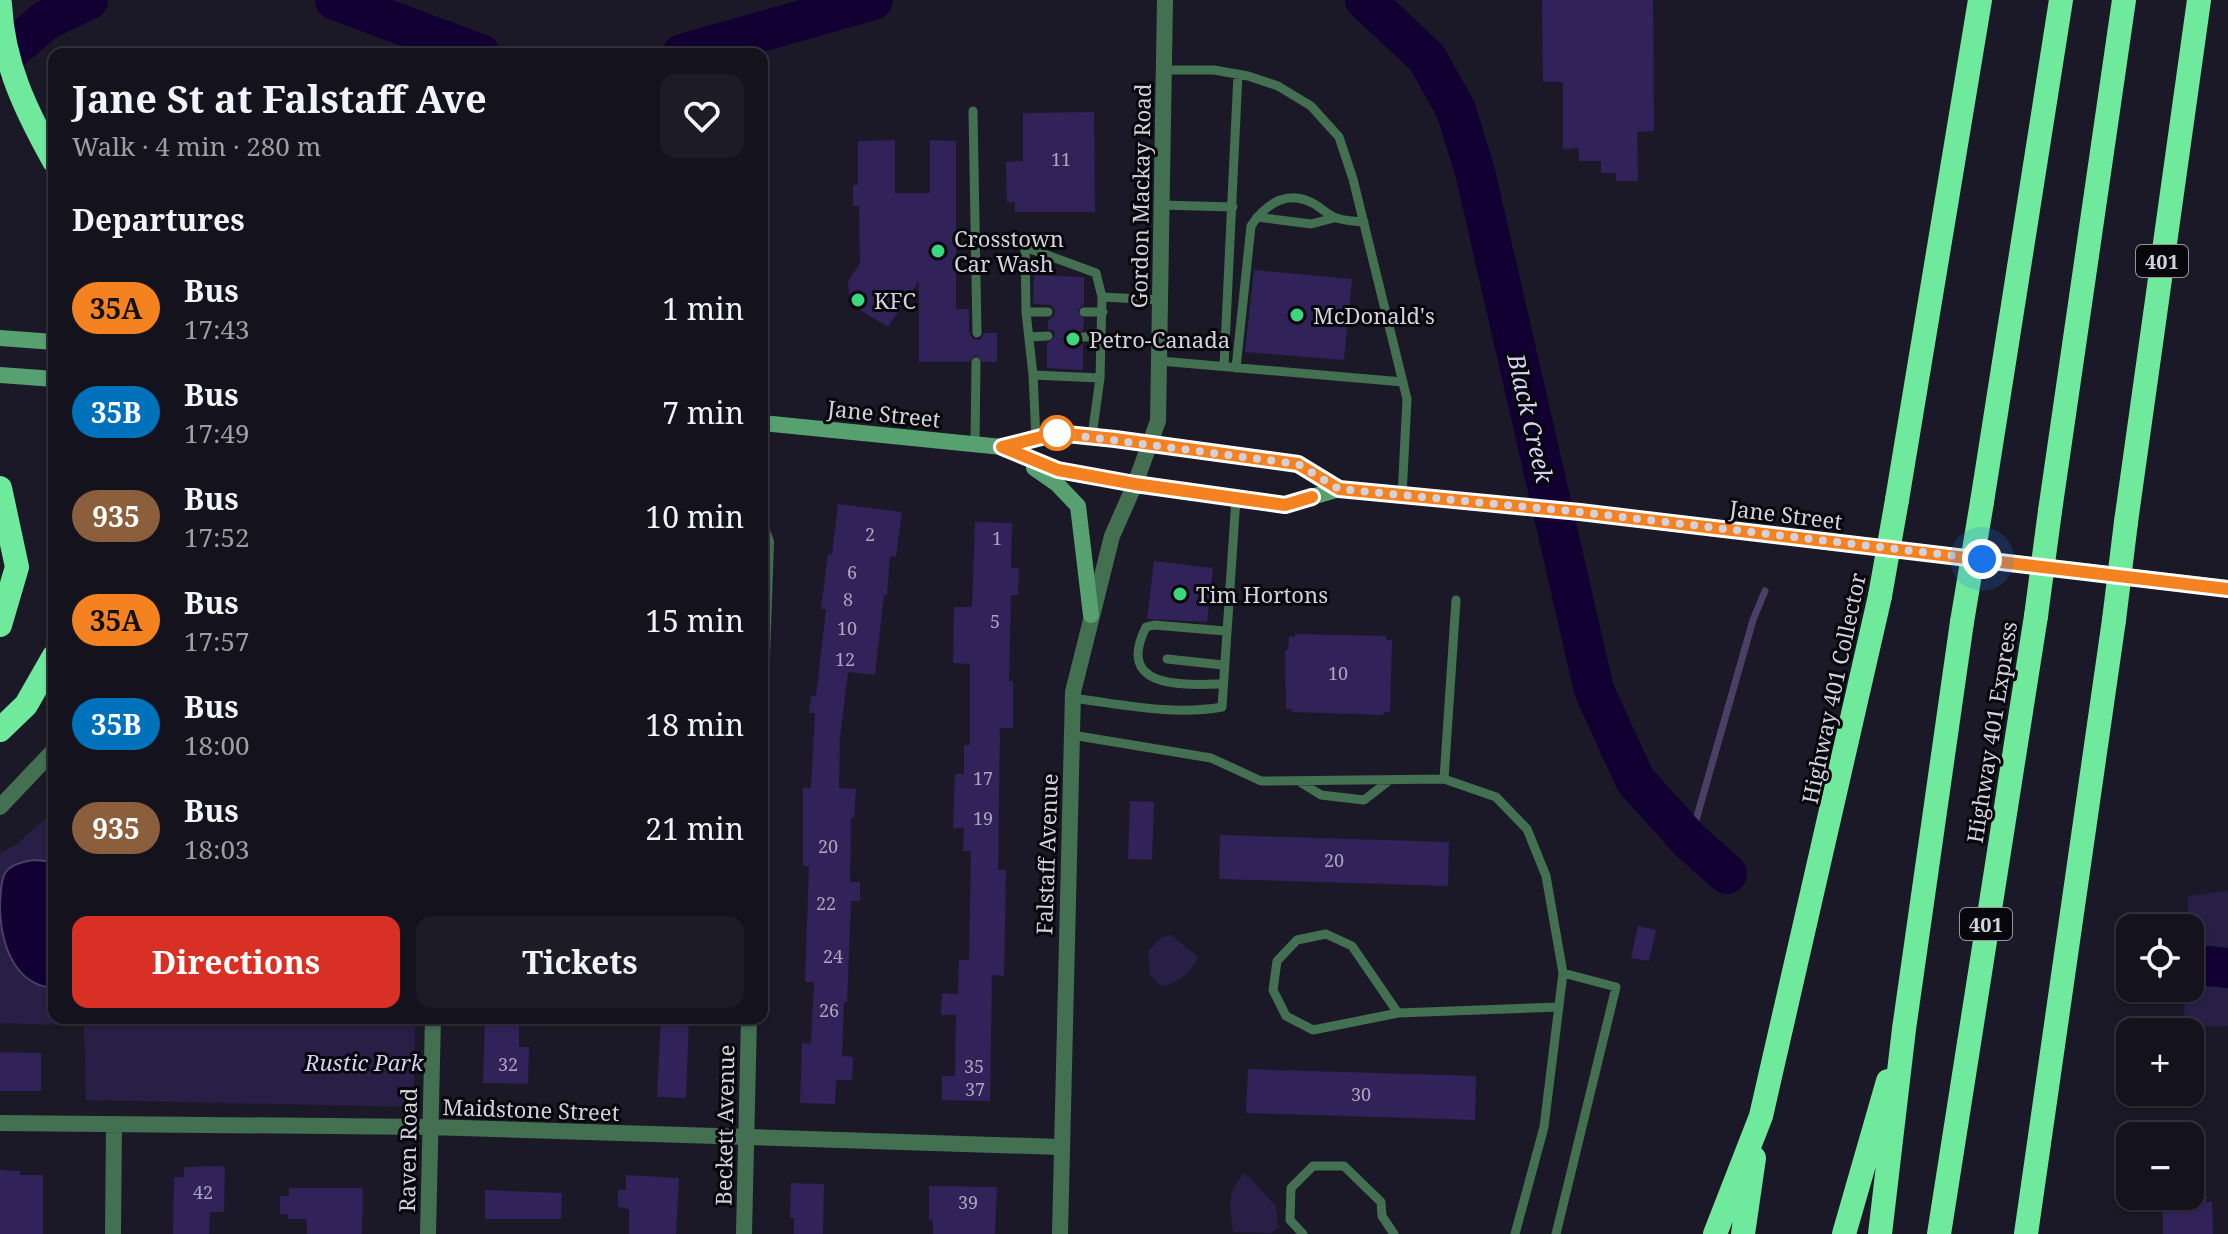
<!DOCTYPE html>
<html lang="en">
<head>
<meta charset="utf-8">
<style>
  :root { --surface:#14131d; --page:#1d1c26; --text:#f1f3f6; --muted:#9d9ea4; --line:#33323b; --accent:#d93025 }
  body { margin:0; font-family:"Noto Serif",serif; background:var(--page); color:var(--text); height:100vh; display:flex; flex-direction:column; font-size:30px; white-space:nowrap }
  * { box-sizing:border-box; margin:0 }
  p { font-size:26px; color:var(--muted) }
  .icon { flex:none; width:44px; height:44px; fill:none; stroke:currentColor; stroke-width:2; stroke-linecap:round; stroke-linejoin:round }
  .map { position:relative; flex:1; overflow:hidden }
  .side { position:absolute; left:48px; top:48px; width:720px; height:976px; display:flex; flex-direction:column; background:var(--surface); border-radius:16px; box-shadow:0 2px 6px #0004,0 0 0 2px var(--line) }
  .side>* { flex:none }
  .badge { padding:0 16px; border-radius:26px; font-size:28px; line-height:52px }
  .fabs { position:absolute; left:2116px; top:914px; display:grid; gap:16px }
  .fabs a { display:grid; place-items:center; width:88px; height:88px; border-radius:16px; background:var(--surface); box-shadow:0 2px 6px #0004,0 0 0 2px var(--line); font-size:40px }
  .you { position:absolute; width:40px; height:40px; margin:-20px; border:6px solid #fff; border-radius:50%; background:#1a73e8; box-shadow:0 0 0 12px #1a73e833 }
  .map>.badge { position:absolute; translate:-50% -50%; box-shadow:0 0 0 4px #fff }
  h2 { padding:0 24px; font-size:30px; line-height:72px }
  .round { display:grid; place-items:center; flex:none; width:84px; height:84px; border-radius:16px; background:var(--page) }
  .head { display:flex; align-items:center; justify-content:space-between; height:136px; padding:0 24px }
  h1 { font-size:38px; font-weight:700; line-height:60px }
  .primary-button { display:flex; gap:16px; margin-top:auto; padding:16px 24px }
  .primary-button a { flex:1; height:92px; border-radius:16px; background:var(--accent); color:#fff; font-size:32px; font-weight:700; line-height:92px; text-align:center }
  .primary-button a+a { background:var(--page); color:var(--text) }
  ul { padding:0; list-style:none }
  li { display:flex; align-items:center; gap:24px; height:104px; padding:0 24px }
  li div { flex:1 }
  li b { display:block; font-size:30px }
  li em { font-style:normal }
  li .badge { min-width:88px; font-weight:700; text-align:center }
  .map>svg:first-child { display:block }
  .green { fill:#281f47 }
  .water { fill:#120033; stroke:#4c3f66; stroke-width:2 }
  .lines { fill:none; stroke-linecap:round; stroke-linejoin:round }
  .stream { stroke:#4c3f66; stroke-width:7 }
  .river { stroke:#120033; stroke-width:40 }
  .building { fill:#31225a }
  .service { stroke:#437051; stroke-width:9 }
  .minor { stroke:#437051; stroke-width:16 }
  .tertiary { stroke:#437051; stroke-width:16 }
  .secondary { stroke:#56a16f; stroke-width:16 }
  .motorway { stroke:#6fea9c; stroke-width:24 }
  .motorway-bridge { stroke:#6fea9c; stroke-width:24 }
  .line-casing { stroke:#fff; stroke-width:18 }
  .line { stroke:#f58220; stroke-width:12 }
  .walk { stroke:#d3d2dc; stroke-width:8; stroke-dasharray:0 14.4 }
  .poi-dot { fill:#3ad77f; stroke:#06060b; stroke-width:3 }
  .stop-dot { fill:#fff; stroke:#f58220; stroke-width:4 }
  .labels { text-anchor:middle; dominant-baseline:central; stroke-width:6; stroke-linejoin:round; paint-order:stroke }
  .number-label { font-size:18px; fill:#aaa6bc }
  .shield { fill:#06060b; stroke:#96959d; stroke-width:2 }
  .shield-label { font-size:20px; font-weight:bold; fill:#d3d2dc }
  .street-label { font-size:22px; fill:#d3d2dc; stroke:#06060b }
  .poi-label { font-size:22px; fill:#d3d2dc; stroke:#06060b; text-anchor:start }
  .park-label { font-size:22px; font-style:italic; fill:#d4cef3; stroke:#06060b }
  .water-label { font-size:24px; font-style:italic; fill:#d8d2f7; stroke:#06060b }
</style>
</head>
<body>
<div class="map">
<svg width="2228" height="1234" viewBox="0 0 2228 1234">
  <rect width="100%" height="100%" fill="#1b1927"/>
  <path class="green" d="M 54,811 L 54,1018 L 415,1018 L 414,1107 L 86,1100 L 84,1026 L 0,1023 L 0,853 L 17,844 Z
    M 2228,891 L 2228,1026 L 2184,1027 L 2185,988 L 2190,988 L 2188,896 Z
    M 1171,935 L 1198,957 C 1192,971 1177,985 1161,986 L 1150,975 L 1148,951 L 1162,937 Z
    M 1245,1173 L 1276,1206 L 1278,1227 L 1271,1233 L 1233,1232 C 1230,1207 1225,1192 1245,1173 Z"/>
  <path class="water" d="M 33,860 L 46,861 L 54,870 L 54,988 C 12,985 0,940 0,904 C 1,894 0,882 5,873 C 11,864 23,862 33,860 Z"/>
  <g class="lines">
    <path class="stream" d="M 1690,841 L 1753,620 L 1765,591"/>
    <path class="river" d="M 335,0 L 480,54
      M 1365,0 L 1427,58 L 1456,110 L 1475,172 L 1594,690 L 1635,780 L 1690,841 L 1727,874
      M 682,54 L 873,0
      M 0,59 L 46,20 L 88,0
      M 2190,964 L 2228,968"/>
  </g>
  <path class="building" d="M 1542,0 L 1653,0 L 1654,131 L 1637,132 L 1638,181 L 1616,181 L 1616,173 L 1601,173 L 1601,161 L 1579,161 L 1579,148 L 1563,149 L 1563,82 L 1543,82 Z
    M 1094,112 L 1095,212 L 1015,212 L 1015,202 L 1007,203 L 1006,162 L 1023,161 L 1023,113 Z
    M 895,140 L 895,193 L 930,193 L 930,140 L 956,141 L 956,309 L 969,309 L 969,333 L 973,339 L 980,340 L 984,333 L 997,333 L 997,362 L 983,362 L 975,355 L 969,362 L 919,362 L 919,281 L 888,327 L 850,304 L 848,281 L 860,263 L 859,206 L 853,206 L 853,185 L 858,185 L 858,141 Z
    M 1254,270 L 1352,279 L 1344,360 L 1245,352 Z
    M 1034,275 L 1084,277 L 1084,304 L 1077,311 L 1084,319 L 1083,330 L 1076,336 L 1077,341 L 1083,344 L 1083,370 L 1047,368 L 1047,344 L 1055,336 L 1054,331 L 1048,329 L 1048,320 L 1054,316 L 1055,311 L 1051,305 L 1033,304 Z
    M 838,504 L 902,512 L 896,557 L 890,556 L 887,595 L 884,595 L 875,675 L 848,672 L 840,738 L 839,788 L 856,789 L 854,818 L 851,817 L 850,882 L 860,882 L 860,901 L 851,901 L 847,1002 L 844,1002 L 842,1056 L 853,1057 L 852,1080 L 836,1080 L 835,1104 L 800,1103 L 802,1043 L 811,1044 L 814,982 L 805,982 L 809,866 L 803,866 L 803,788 L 811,788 L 815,713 L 809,713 L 811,696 L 816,696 L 826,609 L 821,609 L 828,554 L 832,555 Z
    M 975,522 L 1012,523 L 1011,568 L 1019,568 L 1018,595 L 1011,595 L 1009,681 L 1013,681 L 1013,728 L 1000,728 L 998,870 L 1006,870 L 1004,976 L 992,975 L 990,1101 L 942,1100 L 942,1076 L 955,1076 L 956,1015 L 941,1015 L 942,993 L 958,994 L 959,960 L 969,960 L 971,851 L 963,851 L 964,828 L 953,828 L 955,774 L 964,774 L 964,745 L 970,745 L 970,664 L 953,663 L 954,607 L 972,607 Z
    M 1154,561 L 1213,568 L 1207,622 L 1147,619 Z
    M 1295,634 L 1386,636 L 1386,640 L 1392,640 L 1390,712 L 1384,712 L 1383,715 L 1292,712 L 1292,709 L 1286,709 L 1285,650 L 1288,650 L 1289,636 L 1295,637 Z
    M 1130,801 L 1154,802 L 1152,860 L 1128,859 Z
    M 1220,835 L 1449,842 L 1448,886 L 1219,879 Z
    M 1638,926 L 1656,930 L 1649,961 L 1631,958 Z
    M 485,1018 L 519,1018 L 519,1047 L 529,1047 L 528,1084 L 483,1083 Z
    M 661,1018 L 689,1018 L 686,1098 L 657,1097 Z
    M 0,1052 L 41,1053 L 41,1091 L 0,1091 Z
    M 1248,1069 L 1476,1076 L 1475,1120 L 1246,1113 Z
    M 225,1166 L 224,1212 L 210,1212 L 209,1234 L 173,1234 L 174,1177 L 184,1177 L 184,1167 Z
    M 0,1170 L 20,1171 L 20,1175 L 43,1175 L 43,1234 L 0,1234 Z
    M 626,1175 L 679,1178 L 676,1234 L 629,1234 L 629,1209 L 618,1207 L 618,1190 L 626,1190 Z
    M 791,1183 L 824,1184 L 823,1234 L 794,1234 L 794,1218 L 790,1218 Z
    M 929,1186 L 997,1187 L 995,1234 L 933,1234 L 933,1221 L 929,1220 Z
    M 289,1188 L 363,1188 L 362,1234 L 307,1234 L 307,1219 L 288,1219 L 288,1214 L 280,1214 L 280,1196 L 289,1196 Z
    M 485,1190 L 562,1193 L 561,1219 L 485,1219 Z
    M 2163,1196 L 2207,1196 L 2206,1202 L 2212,1202 L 2213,1234 L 2163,1234 Z"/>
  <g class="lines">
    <path class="service" d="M 1164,70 L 1214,70 L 1248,76 L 1278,86 L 1311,106 L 1339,137 L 1353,179 L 1407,399 L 1402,496
      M 973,111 L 977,333
      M 1161,205 L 1233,207
      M 1257,217 L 1311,224 L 1334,218
      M 1026,312 L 1048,312
      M 1084,312 L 1103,312
      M 1029,337 L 1048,336
      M 1083,337 L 1101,337
      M 1160,361 L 1403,382
      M 1224,366 L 1238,74
      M 1236,368 L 1251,226 C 1266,203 1289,188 1316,205 C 1321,208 1326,213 1332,216 C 1340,221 1354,221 1364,222
      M 1033,375 L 1036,439
      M 1100,378 L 1033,375 L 1026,312 L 1025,247 L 1096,273 L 1102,297
      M 1092,436 L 1100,378 L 1102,297 L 1160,300
      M 975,444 L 976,362
      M 1167,659 L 1223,665
      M 1222,684 C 1182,685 1115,689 1146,627 L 1154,625 L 1225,631
      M 1072,698 C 1121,704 1173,716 1222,707 L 1236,498
      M 1072,735 L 1211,758 L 1261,781 L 1444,779 L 1496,797 L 1527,829 L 1546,876 L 1563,973 L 1544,1127 L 1515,1234
      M 1444,779 L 1456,600
      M 1300,782 L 1321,795 L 1364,800 L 1390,780
      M 1398,1013 L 1352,946 L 1326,934 L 1297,940 L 1277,961 L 1273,990 L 1286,1016 L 1313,1030 L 1398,1013 L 1559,1007
      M 1303,1234 L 1290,1220 L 1291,1188 L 1313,1166 L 1344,1166 L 1381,1202 L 1382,1216 L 1394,1234
      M 1556,1234 L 1616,987 L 1563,973"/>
    <path class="minor" d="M 1135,484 L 1158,421 L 1165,0
      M 762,531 L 766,542 L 762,657
      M 0,807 L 54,750
      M 0,1123 L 429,1127 L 1060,1147
      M 113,1234 L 114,1125
      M 428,1234 L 433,1018
      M 744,1234 L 749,1018"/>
    <path class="tertiary" d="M 1060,1234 L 1073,692 L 1112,536 L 1135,484"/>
    <path class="secondary" d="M 0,338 L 54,342
      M 0,375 L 54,379
      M 762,423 L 1002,447 L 1058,470 L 1135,484 L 1285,505 L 1339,489 L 1580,512 L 2228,588
      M 1002,447 L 1057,433 L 1115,439 L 1298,464 L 1339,489
      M 1034,468 L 1057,484 L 1078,506 L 1091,615"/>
    <path class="motorway" d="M 0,4 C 3,63 25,109 54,161
      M 0,488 L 17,567 L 0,625
      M 1897,500 L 1980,0
      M 1982,502 L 2061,0
      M 2050,511 L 2124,0
      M 2126,522 L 2199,0
      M 0,730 L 26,705 L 54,656
      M 1715,1234 L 1761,1116 L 1880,596
      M 1743,1234 L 1754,1158
      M 1844,1234 L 1888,1081
      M 1880,1234 L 1904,1029 L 1962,622
      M 1939,1234 L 2036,616
      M 2026,1234 L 2114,620"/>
    <path class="motorway-bridge" d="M 1880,596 L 1897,500
      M 2036,616 L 2050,511
      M 2114,620 L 2126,522
      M 1962,622 L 1982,502"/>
  </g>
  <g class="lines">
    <defs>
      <path id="line" d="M 1312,497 L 1285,505 L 1135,484 L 1058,470 L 1002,447 L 1057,433 L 1115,439 L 1298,464 L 1339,489 L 1580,512 L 2228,589"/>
    </defs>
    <use href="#line" class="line-casing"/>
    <use href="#line" class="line"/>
    <path class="walk" d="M 1057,433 L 1298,464 L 1339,489 L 1580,512 L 1982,559"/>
  </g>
  <g class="poi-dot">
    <circle cx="938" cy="251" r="8"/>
    <circle cx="858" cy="300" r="8"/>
    <circle cx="1297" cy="315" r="8"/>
    <circle cx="1073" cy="339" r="8"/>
    <circle cx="1180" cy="594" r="8"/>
  </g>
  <circle class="stop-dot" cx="1057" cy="433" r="16"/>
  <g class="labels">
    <g class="number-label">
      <text x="1061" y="159">11</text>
      <text x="870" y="534">2</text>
      <text x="997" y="538">1</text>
      <text x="852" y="572">6</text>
      <text x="848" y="599">8</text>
      <text x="995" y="621">5</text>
      <text x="847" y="628">10</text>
      <text x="845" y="659">12</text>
      <text x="1338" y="673">10</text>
      <text x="983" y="778">17</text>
      <text x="983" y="818">19</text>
      <text x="828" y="846">20</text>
      <text x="1334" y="860">20</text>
      <text x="826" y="903">22</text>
      <text x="833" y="956">24</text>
      <text x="829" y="1010">26</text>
      <text x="508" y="1064">32</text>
      <text x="974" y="1066">35</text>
      <text x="975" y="1089">37</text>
      <text x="1361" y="1094">30</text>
      <text x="203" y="1192">42</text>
      <text x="968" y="1202">39</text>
    </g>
    <g class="shield">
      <rect x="2136" y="245" width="52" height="32" rx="6"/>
      <rect x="1960" y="908" width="52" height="32" rx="6"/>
    </g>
    <g class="shield-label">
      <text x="2162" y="261">401</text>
      <text x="1986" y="924">401</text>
    </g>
    <g class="street-label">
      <text transform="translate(1140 196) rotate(-89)">Gordon Mackay Road</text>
      <text transform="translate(884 413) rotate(6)">Jane Street</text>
      <text transform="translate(1786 514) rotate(7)">Jane Street</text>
      <text transform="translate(1833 688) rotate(-78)">Highway 401 Collector</text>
      <text transform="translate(1991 732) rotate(-81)">Highway 401 Express</text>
      <text transform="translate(1046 854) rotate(-88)">Falstaff Avenue</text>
      <text transform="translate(531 1109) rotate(2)">Maidstone Street</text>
      <text transform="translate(724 1125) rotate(-89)">Beckett Avenue</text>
      <text transform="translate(407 1150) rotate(-89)">Raven Road</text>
    </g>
    <g class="poi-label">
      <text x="954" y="238">Crosstown<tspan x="954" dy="25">Car Wash</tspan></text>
      <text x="874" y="300">KFC</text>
      <text x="1313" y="315">McDonald's</text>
      <text x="1089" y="339">Petro-Canada</text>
      <text x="1196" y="594">Tim Hortons</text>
    </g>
    <g class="park-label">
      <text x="364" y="1062">Rustic Park</text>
    </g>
    <g class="water-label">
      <text transform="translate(1531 418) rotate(77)">Black Creek</text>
    </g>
  </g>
</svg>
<div class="fabs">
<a><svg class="icon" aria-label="locate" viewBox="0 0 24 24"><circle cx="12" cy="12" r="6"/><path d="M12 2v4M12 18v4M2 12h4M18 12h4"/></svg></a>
<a>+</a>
<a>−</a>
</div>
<div class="you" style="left:1982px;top:559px"></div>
<section class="side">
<div class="head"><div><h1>Jane St at Falstaff Ave</h1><p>Walk · 4 min · 280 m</p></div><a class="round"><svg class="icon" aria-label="heart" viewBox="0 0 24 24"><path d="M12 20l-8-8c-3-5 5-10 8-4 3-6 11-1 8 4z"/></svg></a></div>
<h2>Departures</h2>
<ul>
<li><span class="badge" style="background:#f58220;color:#111">35A</span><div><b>Bus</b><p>17:43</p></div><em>1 min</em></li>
<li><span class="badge" style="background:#0072bc;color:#fff">35B</span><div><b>Bus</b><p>17:49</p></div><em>7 min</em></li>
<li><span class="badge" style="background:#8b5e3c;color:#fff">935</span><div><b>Bus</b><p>17:52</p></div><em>10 min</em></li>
<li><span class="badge" style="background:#f58220;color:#111">35A</span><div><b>Bus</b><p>17:57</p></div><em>15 min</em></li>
<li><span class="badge" style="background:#0072bc;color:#fff">35B</span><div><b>Bus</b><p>18:00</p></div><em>18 min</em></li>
<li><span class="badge" style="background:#8b5e3c;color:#fff">935</span><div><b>Bus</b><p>18:03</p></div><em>21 min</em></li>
</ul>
<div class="primary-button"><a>Directions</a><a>Tickets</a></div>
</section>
</div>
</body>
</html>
